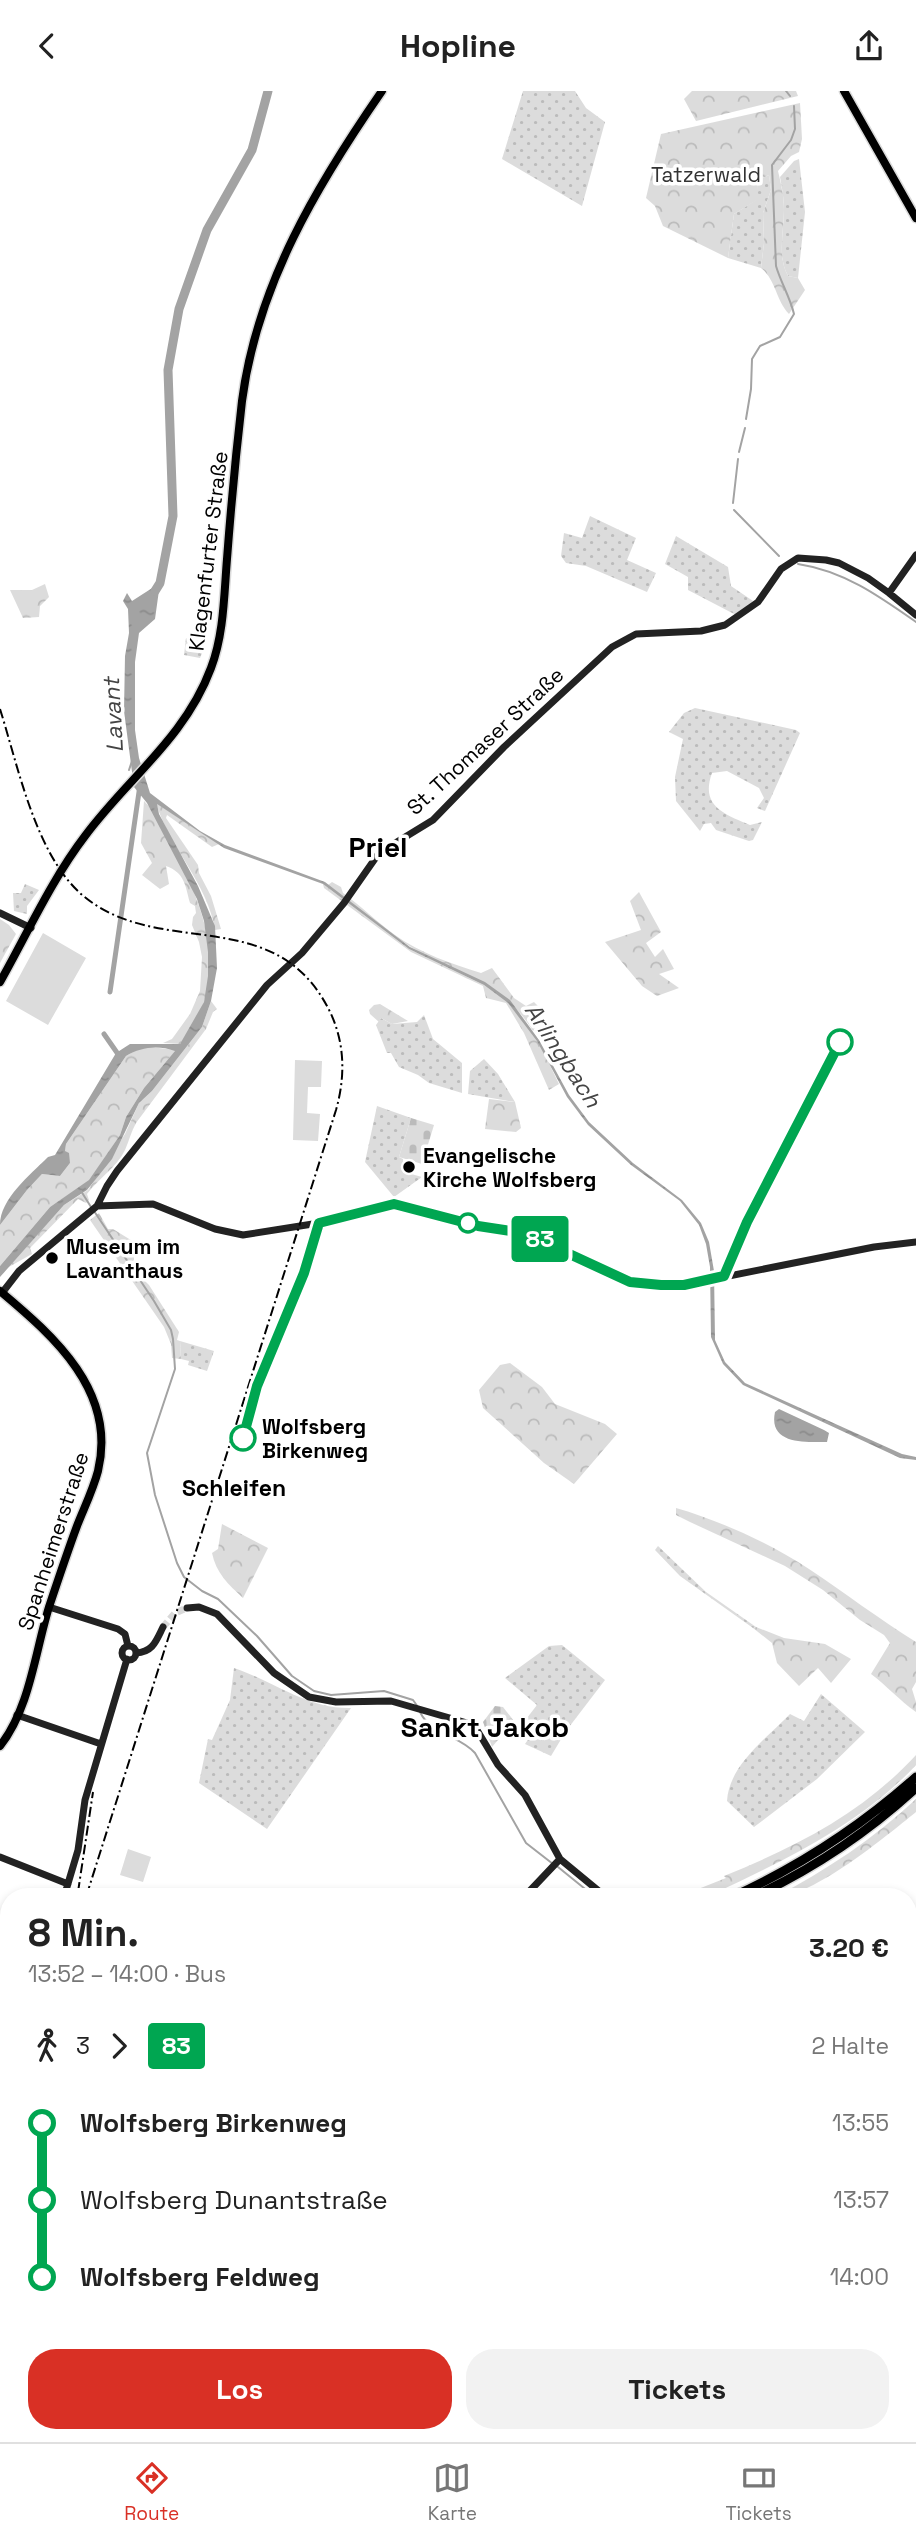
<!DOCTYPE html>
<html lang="de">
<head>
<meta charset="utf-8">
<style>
  :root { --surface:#fff; --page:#f2f2f2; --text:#222; --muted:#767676; --line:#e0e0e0; --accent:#d93025 }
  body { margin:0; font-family:"Space Grotesk",sans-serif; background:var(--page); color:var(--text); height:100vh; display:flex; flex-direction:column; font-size:26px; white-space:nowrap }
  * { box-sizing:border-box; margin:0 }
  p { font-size:23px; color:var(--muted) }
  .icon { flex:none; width:38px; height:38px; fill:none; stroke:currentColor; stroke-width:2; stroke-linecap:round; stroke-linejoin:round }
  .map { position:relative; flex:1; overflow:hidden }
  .sheet { position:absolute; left:0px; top:1797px; width:917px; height:555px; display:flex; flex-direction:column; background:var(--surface); border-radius:28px 28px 0 0; box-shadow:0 4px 10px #0003 }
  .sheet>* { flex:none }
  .badge { padding:0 14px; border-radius:5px; font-size:24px; line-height:46px }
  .map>.badge { position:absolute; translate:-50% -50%; box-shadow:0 0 0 4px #fff }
  .legs { display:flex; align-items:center; gap:10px; height:77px; padding:0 28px; font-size:23px }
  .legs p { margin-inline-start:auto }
  .summary { display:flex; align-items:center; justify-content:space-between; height:119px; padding:0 28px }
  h1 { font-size:38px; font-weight:700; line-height:52px }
  .primary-button { display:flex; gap:14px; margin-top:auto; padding:14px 28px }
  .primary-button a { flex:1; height:80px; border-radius:28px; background:var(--accent); color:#fff; font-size:28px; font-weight:700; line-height:80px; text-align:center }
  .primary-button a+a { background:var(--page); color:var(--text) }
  ul { padding:0 28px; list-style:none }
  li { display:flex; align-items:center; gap:24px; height:77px; font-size:26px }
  li i { display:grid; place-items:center; width:10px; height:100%; margin:0 9px; background:currentColor }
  li i::after { content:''; width:18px; height:18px; margin:-9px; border:5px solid; border-radius:50%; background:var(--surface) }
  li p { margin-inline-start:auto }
  li:first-child i { background:linear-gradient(#0000 50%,currentColor 0) }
  li:last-child i { background:linear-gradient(currentColor 50%,#0000 0) }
  header { display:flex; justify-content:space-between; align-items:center; height:91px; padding:0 28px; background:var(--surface); font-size:32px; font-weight:700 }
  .dock { display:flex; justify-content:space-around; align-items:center; height:98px; border-top:2px solid var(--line); background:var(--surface); font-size:19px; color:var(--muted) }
  .dock a { display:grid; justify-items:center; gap:4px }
  .dock .on { color:var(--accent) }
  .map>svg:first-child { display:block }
  .grass { fill:url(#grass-dots) }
  .forest { fill:url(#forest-crowns) }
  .cemetery { fill:url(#cemetery-stones) }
  .garden { fill:#dcdcdc }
  .water { fill:url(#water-ripples) }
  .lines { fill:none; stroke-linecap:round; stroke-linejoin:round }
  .stream { stroke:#a3a3a3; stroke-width:2 }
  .canal { stroke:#a3a3a3; stroke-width:5 }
  .river { stroke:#a3a3a3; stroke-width:9 }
  .secondary-tunnel { stroke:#d9d9d9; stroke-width:7; stroke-dasharray:7 3.5; stroke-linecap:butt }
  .primary-casing { stroke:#dbdbdb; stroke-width:11 }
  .highway-casing { stroke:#dbdbdb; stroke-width:12 }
  .secondary { stroke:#222; stroke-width:7 }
  .primary { stroke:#000; stroke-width:8 }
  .highway { stroke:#000; stroke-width:9 }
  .rail { stroke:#000; stroke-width:2; stroke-dasharray:10 3.5 2 3.5; stroke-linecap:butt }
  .line-1-casing { stroke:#fff; stroke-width:16 }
  .line-1 { stroke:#00a651; stroke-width:10 }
  .stop-1-dot { fill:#fff; stroke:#00a651; stroke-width:3.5 }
  .poi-dot { fill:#000; stroke:#fff; stroke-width:2.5 }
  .labels { text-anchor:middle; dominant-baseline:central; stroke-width:7; stroke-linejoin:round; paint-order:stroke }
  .park-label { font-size:21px; fill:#333; stroke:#fff }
  .street-label { font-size:21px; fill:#000; stroke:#fff }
  .poi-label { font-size:21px; font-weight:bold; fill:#000; stroke:#fff; text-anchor:start }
  .stop-label { font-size:21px; font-weight:bold; fill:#000; stroke:#fff; text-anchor:start }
  .water-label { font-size:23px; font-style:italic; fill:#444; stroke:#fff }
  .neighbourhood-label { font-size:23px; font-weight:bold; fill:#000; stroke:#fff }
  .district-label { font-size:28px; font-weight:bold; fill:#000; stroke:#fff }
</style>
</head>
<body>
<header><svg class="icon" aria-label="back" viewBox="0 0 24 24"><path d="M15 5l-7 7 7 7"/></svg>Hopline<svg class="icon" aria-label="share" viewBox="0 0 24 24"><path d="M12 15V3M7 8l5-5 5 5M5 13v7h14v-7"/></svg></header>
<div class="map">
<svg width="916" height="2351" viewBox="0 0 916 2351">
  <defs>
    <pattern id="grass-dots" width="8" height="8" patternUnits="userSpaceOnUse" patternTransform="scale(1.75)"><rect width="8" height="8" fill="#dcdcdc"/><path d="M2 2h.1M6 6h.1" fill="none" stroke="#bbb" stroke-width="1.8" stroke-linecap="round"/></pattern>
    <pattern id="forest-crowns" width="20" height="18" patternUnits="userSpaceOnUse" patternTransform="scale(1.75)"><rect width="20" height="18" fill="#dcdcdc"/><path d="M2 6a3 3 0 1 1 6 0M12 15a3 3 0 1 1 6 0" fill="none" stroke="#bbb"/></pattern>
    <pattern id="cemetery-stones" width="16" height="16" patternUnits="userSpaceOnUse" patternTransform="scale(1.75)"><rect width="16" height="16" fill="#dcdcdc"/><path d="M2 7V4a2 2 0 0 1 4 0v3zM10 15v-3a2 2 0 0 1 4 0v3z" fill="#bbb"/></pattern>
    <pattern id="water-ripples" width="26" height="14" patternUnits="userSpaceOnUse" patternTransform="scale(1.75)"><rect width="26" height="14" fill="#a3a3a3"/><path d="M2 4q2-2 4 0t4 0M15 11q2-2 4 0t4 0" fill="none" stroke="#8b8b8b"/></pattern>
  </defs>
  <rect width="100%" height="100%" fill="#fff"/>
  <path class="grass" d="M 523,0 L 575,0 L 586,17 L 605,31 L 582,115 L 502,68 Z
    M 799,68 L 805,121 L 798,187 L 788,185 C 777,165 784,141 784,119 C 784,108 782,97 780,86 L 794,70 Z
    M 769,84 L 771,99 L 763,122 L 764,152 L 761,177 L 728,167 L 734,123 L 756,109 L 758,89 Z
    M 590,425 L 636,447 L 627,469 L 656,482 L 647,501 L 586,475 L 566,472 L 561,465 L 564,442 L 582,447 Z
    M 676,445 L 728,476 L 731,495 L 753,510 L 736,524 L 688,499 L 688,486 L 665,473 Z
    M 186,547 L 204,551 L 205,555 L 200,567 L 184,564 Z
    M 695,617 L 796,639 L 800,642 L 765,720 L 757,717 L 764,707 L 759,697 L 727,680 L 712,682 C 700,715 724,723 750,734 L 762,731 L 753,749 L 749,750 L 716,739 L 711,732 L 704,733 L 700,740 L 676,710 L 675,686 L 683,648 L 669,641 L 684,622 Z
    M 25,793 L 39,799 L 27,815 L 27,823 L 14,820 L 13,802 L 21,802 Z
    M 424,924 L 433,948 L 462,972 L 462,1002 L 429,992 L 418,984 L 399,976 L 391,962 L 387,962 L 376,934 L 381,927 L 392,933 L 417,931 Z
    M 484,968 L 498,983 L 515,1011 L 468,1003 L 470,980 Z
    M 377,1015 L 411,1027 L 399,1066 L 403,1068 L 404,1081 L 422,1086 L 394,1106 L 365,1071 Z
    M 180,1250 L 214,1260 L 207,1280 L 188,1274 L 189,1270 L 181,1268 Z
    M 658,1455 L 706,1501 L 756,1536 L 753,1537 L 680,1485 L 655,1459 Z
    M 562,1554 L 605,1589 L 566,1640 L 551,1665 L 525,1653 L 532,1643 L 520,1636 L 537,1614 L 505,1587 L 549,1555 Z
    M 234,1577 C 276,1591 306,1618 351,1617 L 267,1738 L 199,1692 L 208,1648 L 212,1649 L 230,1609 Z
    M 821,1603 L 865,1641 L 817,1688 L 754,1736 L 727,1710 C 729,1674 767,1647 790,1623 L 804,1630 Z
    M 264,2343 L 319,2343 L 290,2351 L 257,2351 Z
    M 367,2343 L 506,2343 L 506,2351 L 369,2351 L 372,2346 Z
    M 582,2343 L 640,2343 L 635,2351 L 594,2351 Z
    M 651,2343 L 717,2343 L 705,2351 L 646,2351 Z"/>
  <path class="forest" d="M 692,0 L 796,0 L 798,5 L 696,30 L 684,8 Z
    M 800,12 L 802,48 L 799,61 L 791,65 L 778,80 C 781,93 784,105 784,119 C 784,140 777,165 788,185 L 798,187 L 805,199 L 789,223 C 776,210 776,189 761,177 L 764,152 L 763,122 L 771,99 L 769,84 L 758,89 L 757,109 L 734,123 L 728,167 L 663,135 L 655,115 L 646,107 L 661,43 Z
    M 45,493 L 49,506 L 40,515 L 39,526 L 23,527 L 10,499 L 32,499 Z
    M 144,710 C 156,721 163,742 172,756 C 197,801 221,858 204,911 C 199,926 189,940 180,953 L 163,952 L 172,948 L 190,923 L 200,900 L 202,866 L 199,851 L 192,834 L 193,826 L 196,822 L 195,815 L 190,812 C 185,794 185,782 166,775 L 169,793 L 160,798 L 142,784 L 152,772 L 141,752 Z
    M 156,712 L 219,753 L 212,756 L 167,724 L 166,727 L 198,774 L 199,782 L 211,805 L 221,838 L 215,839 C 208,793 169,756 156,712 Z
    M 332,791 L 341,796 L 343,802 C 361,815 377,831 395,844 C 420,862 452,873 481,882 L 492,877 L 514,907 L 526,915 L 534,911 L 545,922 L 533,940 C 498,885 460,887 411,856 C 382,837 356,814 328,794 Z
    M 323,793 L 409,858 L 484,894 L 508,912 L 538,950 L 559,993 L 549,999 L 524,942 L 506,912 L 486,907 L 483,895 L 411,861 L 324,797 Z
    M 639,801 L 661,841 L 646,852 L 655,866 L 663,858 L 674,878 L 659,883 L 679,897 L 657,905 L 642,895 L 605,851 L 641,839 L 630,810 Z
    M 0,828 L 9,834 L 16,843 L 0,872 Z
    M 211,910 L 217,918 L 213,921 L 206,938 L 136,1032 C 131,1041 129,1050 125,1059 C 117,1076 98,1088 87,1103 L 89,1109 L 86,1112 L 78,1108 L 30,1157 L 32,1163 L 7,1177 L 64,1114 L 88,1099 L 125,1043 L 139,1012 L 152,1000 L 202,936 Z
    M 380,913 L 408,930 L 392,933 L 381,927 L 379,931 L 370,923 L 369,919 L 374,914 Z
    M 150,956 L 176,959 L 144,997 L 126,1026 L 120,1044 L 89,1090 L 50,1116 L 0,1175 L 0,1134 L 27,1099 L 42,1083 L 60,1085 L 70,1072 L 65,1060 L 66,1053 L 126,965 L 138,958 Z
    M 489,1008 L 515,1011 L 521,1037 L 516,1041 L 485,1038 Z
    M 99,1122 L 108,1138 L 113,1138 L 134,1151 L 134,1179 L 149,1194 L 179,1241 L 177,1249 L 180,1250 L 181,1268 L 172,1267 L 171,1253 L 164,1236 L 90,1129 Z
    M 510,1272 L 542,1296 L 555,1313 L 605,1333 L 617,1343 L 574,1393 L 544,1372 L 483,1317 L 479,1299 L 500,1274 Z
    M 676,1417 C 721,1430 769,1452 809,1478 C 845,1502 879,1528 916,1551 L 916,1591 L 912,1598 L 916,1611 L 916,1621 C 899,1609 887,1595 871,1583 L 890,1552 L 884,1544 L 860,1529 L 823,1499 L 785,1475 L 690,1431 L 676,1424 Z
    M 222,1433 L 268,1457 L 243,1507 C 228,1493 216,1482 212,1462 L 218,1458 Z
    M 756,1536 L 784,1547 L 825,1553 L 851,1568 L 831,1592 L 818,1577 L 799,1595 L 777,1572 L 772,1552 L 753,1537 Z
    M 916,1664 L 916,1674 C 861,1733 787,1768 715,1802 L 705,1806 L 678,1806 L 726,1787 L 724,1785 C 796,1756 864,1721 916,1664 Z
    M 916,1708 L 916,1721 C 885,1746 813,1806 775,1806 C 825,1780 875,1747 916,1708 Z
    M 319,2343 L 367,2343 L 372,2346 L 369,2351 L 290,2351 Z
    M 717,2343 L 777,2343 L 764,2351 L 705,2351 Z"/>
  <path class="cemetery" d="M 411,1027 L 434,1034 L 422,1073 L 399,1066 Z
    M 495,1615 L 503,1616 L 514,1630 L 492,1656 L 483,1631 Z"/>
  <path class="garden" d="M 43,842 L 86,867 L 48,934 L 6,910 Z
    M 295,969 L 322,970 L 321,996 L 308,996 L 307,1022 L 320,1023 L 318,1050 L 293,1049 Z
    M 128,1758 L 151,1766 L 143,1791 L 120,1784 Z"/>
  <path class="water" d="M 160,492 L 155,528 L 139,542 L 135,571 L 135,639 L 139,667 L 150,702 L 200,740 L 225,754 L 325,791 L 410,856 L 485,891 L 510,909 L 539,949 L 569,1004 L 589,1031 L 633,1072 L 682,1109 L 701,1132 L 709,1151 L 714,1180 L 715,1249 L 725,1271 L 745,1292 L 902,1363 L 916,1366 L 916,1369 L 900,1367 L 743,1294 L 723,1273 L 711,1246 L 710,1176 L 706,1153 L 699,1134 L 680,1110 L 631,1074 L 588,1034 L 567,1006 L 537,950 L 508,912 L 484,894 L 409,858 L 323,793 L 224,757 L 157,713 L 159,723 L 198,795 L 215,835 L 217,877 L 211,910 L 202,936 L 152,1000 L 139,1012 L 112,1068 L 87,1099 L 64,1114 L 0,1186 L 0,1175 L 50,1116 L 89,1089 L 120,1044 L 126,1026 L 144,997 L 175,960 C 158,954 141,956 126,965 L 66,1053 L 65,1060 L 69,1062 L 70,1072 L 60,1085 L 42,1083 L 27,1099 L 0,1134 C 0,1108 30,1084 48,1066 L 55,1064 L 116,962 L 130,953 L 180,953 L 204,911 L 208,885 L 208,861 L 204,830 L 197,808 L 147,712 L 134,696 L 124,620 L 125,565 L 129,542 L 128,518 L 123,510 L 127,502 L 132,510 Z
    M 779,1318 L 824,1339 L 829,1342 L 827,1351 C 806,1351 768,1354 775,1321 Z"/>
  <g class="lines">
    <path class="stream" d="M 786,0 L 790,5
      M 746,328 L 751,298 L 752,268 L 760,255 L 780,246 L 794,223 C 790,206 781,192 776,175 L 772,74 L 791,49 L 795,38 L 794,15
      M 739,361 L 745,337
      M 733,412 L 738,368
      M 734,419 L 779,465
      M 798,473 C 844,480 879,505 916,531
      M 129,679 L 132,670
      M 81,1100 L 91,1116
      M 94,1120 L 154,1210 L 171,1239 L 173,1248 L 175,1278 L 147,1362 L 155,1404 L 177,1472 L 184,1486 L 202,1500 L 218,1508 L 257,1545 L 292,1585 L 314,1600 L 331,1604 L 384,1600 L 413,1609 L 418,1616
      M 420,1621 C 431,1644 459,1644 475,1662 L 526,1752 L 553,1773
      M 558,1776 L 595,1806
      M 908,2092 L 916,2098
      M 908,2259 L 916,2277"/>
    <path class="canal" d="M 110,901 L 140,694
      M 104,943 L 120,966"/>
    <path class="river" d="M 155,500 L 160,492 L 173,425 L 168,279 L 179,218 L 207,139 L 252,59 L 268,0"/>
    <path class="secondary-tunnel" d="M 163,1536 L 175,1522 L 187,1517"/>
    <defs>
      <path id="primary" d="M 844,0 L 916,127
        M 0,891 C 27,843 52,788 85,745 C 128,687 185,647 211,577 C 224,543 224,504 227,468 C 231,415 236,362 242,310 C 257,194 317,94 382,0
        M 0,1200 C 55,1246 117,1301 98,1380 C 93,1399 84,1417 77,1435 C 67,1462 58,1489 49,1516 C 35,1561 30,1617 0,1655
        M 5,2102 L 9,2103
        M 0,2175 L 9,2168
        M 4,2196 L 2,2203 L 9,2211"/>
      <path id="highway" d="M 732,1806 C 800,1775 860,1736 916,1686
        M 753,1806 C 813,1778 867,1742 916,1697
        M 210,2351 L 210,2343
        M 219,2351 L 219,2343
        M 228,2351 L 229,2343
        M 236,2351 L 237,2343"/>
    </defs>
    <use href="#primary" class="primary-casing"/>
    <use href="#highway" class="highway-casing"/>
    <path class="secondary" d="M 889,502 L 916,524
      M 0,822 L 31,837
      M 97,1115 L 107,1095 L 117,1080 L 267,894 L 302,862 L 344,812 L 379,762 L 433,729 L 504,656 L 612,556 L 636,543 L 701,540 L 725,534 L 758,511 L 781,478 L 798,467 L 826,469 L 839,472 L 868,487 L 889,502 L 916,464
      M 2,1202 L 19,1180 L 97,1115 L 153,1113 L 215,1138 L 243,1144 L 319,1132 L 394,1113 L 478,1135 L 524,1142 L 630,1191 L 684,1194 L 874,1156 L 916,1151
      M 49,1516 L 118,1538 L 125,1543 L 128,1555
      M 187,1517 L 199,1516 L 217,1523 L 274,1582 L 309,1606 L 336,1611 L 391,1610 L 474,1634 L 498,1674 L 525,1704 L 560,1768 L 606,1806
      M122 1562a7 7 0 1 1 14 0a7 7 0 1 1-14 0Z
      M 136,1562 C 153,1561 156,1550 163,1536
      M 17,1624 L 101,1653
      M 0,1766 L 68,1793
      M 64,1806 L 78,1759 L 85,1709 L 127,1568
      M 524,1806 L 560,1768
      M 908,1843 L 916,1837
      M 0,2112 L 9,2091
      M 908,2246 L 916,2261
      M 491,2343 L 493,2351"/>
    <use href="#primary" class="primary"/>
    <use href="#highway" class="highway"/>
    <path class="rail" d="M 0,618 C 18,675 35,761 80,802 C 156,870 271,811 327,915 C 345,948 346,984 336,1019 L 86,1806
      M 78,1801 L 93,1701
      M 0,2076 L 9,2049"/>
  </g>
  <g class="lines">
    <defs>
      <path id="line-1" d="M 243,1347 L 257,1295 L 304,1182 L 319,1132 L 394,1113 L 478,1135 L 524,1142 L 630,1191 L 661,1194 L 684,1194 L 724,1185 L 747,1131 L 840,951"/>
    </defs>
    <use href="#line-1" class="line-1-casing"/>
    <use href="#line-1" class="line-1"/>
  </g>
  <g class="stop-1-dot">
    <circle cx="840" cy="951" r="12"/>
    <circle cx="468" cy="1132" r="9"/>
    <circle cx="243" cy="1347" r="12"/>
  </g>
  <g class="poi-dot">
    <circle cx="409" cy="1076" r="7"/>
    <circle cx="52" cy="1167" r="7"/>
  </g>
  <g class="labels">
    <g class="park-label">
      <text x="706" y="83">Tatzerwald</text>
    </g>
    <g class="street-label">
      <text transform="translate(208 460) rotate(-83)">Klagenfurter Straße</text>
      <text transform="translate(485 650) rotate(-43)">St. Thomaser Straße</text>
      <text transform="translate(53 1450) rotate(-72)">Spanheimerstraße</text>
    </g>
    <g class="poi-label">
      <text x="423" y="1064">Evangelische<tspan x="423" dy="24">Kirche Wolfsberg</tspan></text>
      <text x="66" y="1155">Museum im<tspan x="66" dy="24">Lavanthaus</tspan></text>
    </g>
    <g class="stop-label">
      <text x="262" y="1335">Wolfsberg<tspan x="262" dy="24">Birkenweg</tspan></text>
    </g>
    <g class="water-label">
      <text transform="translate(113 624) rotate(-93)">Lavant</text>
      <text transform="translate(563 964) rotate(57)">Arlingbach</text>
    </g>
    <g class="neighbourhood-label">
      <text x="234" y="1397">Schleifen</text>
    </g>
    <g class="district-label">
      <text x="378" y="756">Priel</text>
      <text x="485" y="1636">Sankt Jakob</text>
    </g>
  </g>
</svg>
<b class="badge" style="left:540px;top:1148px;background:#00a651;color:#fff">83</b>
<section class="sheet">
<div class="summary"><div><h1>8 Min.</h1><p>13:52 – 14:00 · Bus</p></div><b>3.20 €</b></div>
<div class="legs"><svg class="icon" aria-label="walk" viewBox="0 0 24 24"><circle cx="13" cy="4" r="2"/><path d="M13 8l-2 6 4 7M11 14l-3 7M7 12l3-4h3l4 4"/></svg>3<svg class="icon" aria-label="forward" viewBox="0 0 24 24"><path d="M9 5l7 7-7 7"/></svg><b class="badge" style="background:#00a651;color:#fff">83</b><p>2 Halte</p></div>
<ul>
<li><i style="color:#00a651"></i><b>Wolfsberg Birkenweg</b><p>13:55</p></li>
<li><i style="color:#00a651"></i><span>Wolfsberg Dunantstraße</span><p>13:57</p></li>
<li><i style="color:#00a651"></i><b>Wolfsberg Feldweg</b><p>14:00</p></li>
</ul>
<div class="primary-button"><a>Los</a><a>Tickets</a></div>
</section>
</div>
<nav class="dock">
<a class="on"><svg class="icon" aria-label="directions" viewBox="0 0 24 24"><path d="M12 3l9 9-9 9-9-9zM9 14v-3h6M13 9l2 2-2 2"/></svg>Route</a>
<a><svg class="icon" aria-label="map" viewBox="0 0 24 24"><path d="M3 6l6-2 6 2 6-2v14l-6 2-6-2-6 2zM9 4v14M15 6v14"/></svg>Karte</a>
<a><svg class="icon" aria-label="tickets" viewBox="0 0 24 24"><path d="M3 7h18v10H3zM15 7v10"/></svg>Tickets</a>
</nav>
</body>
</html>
